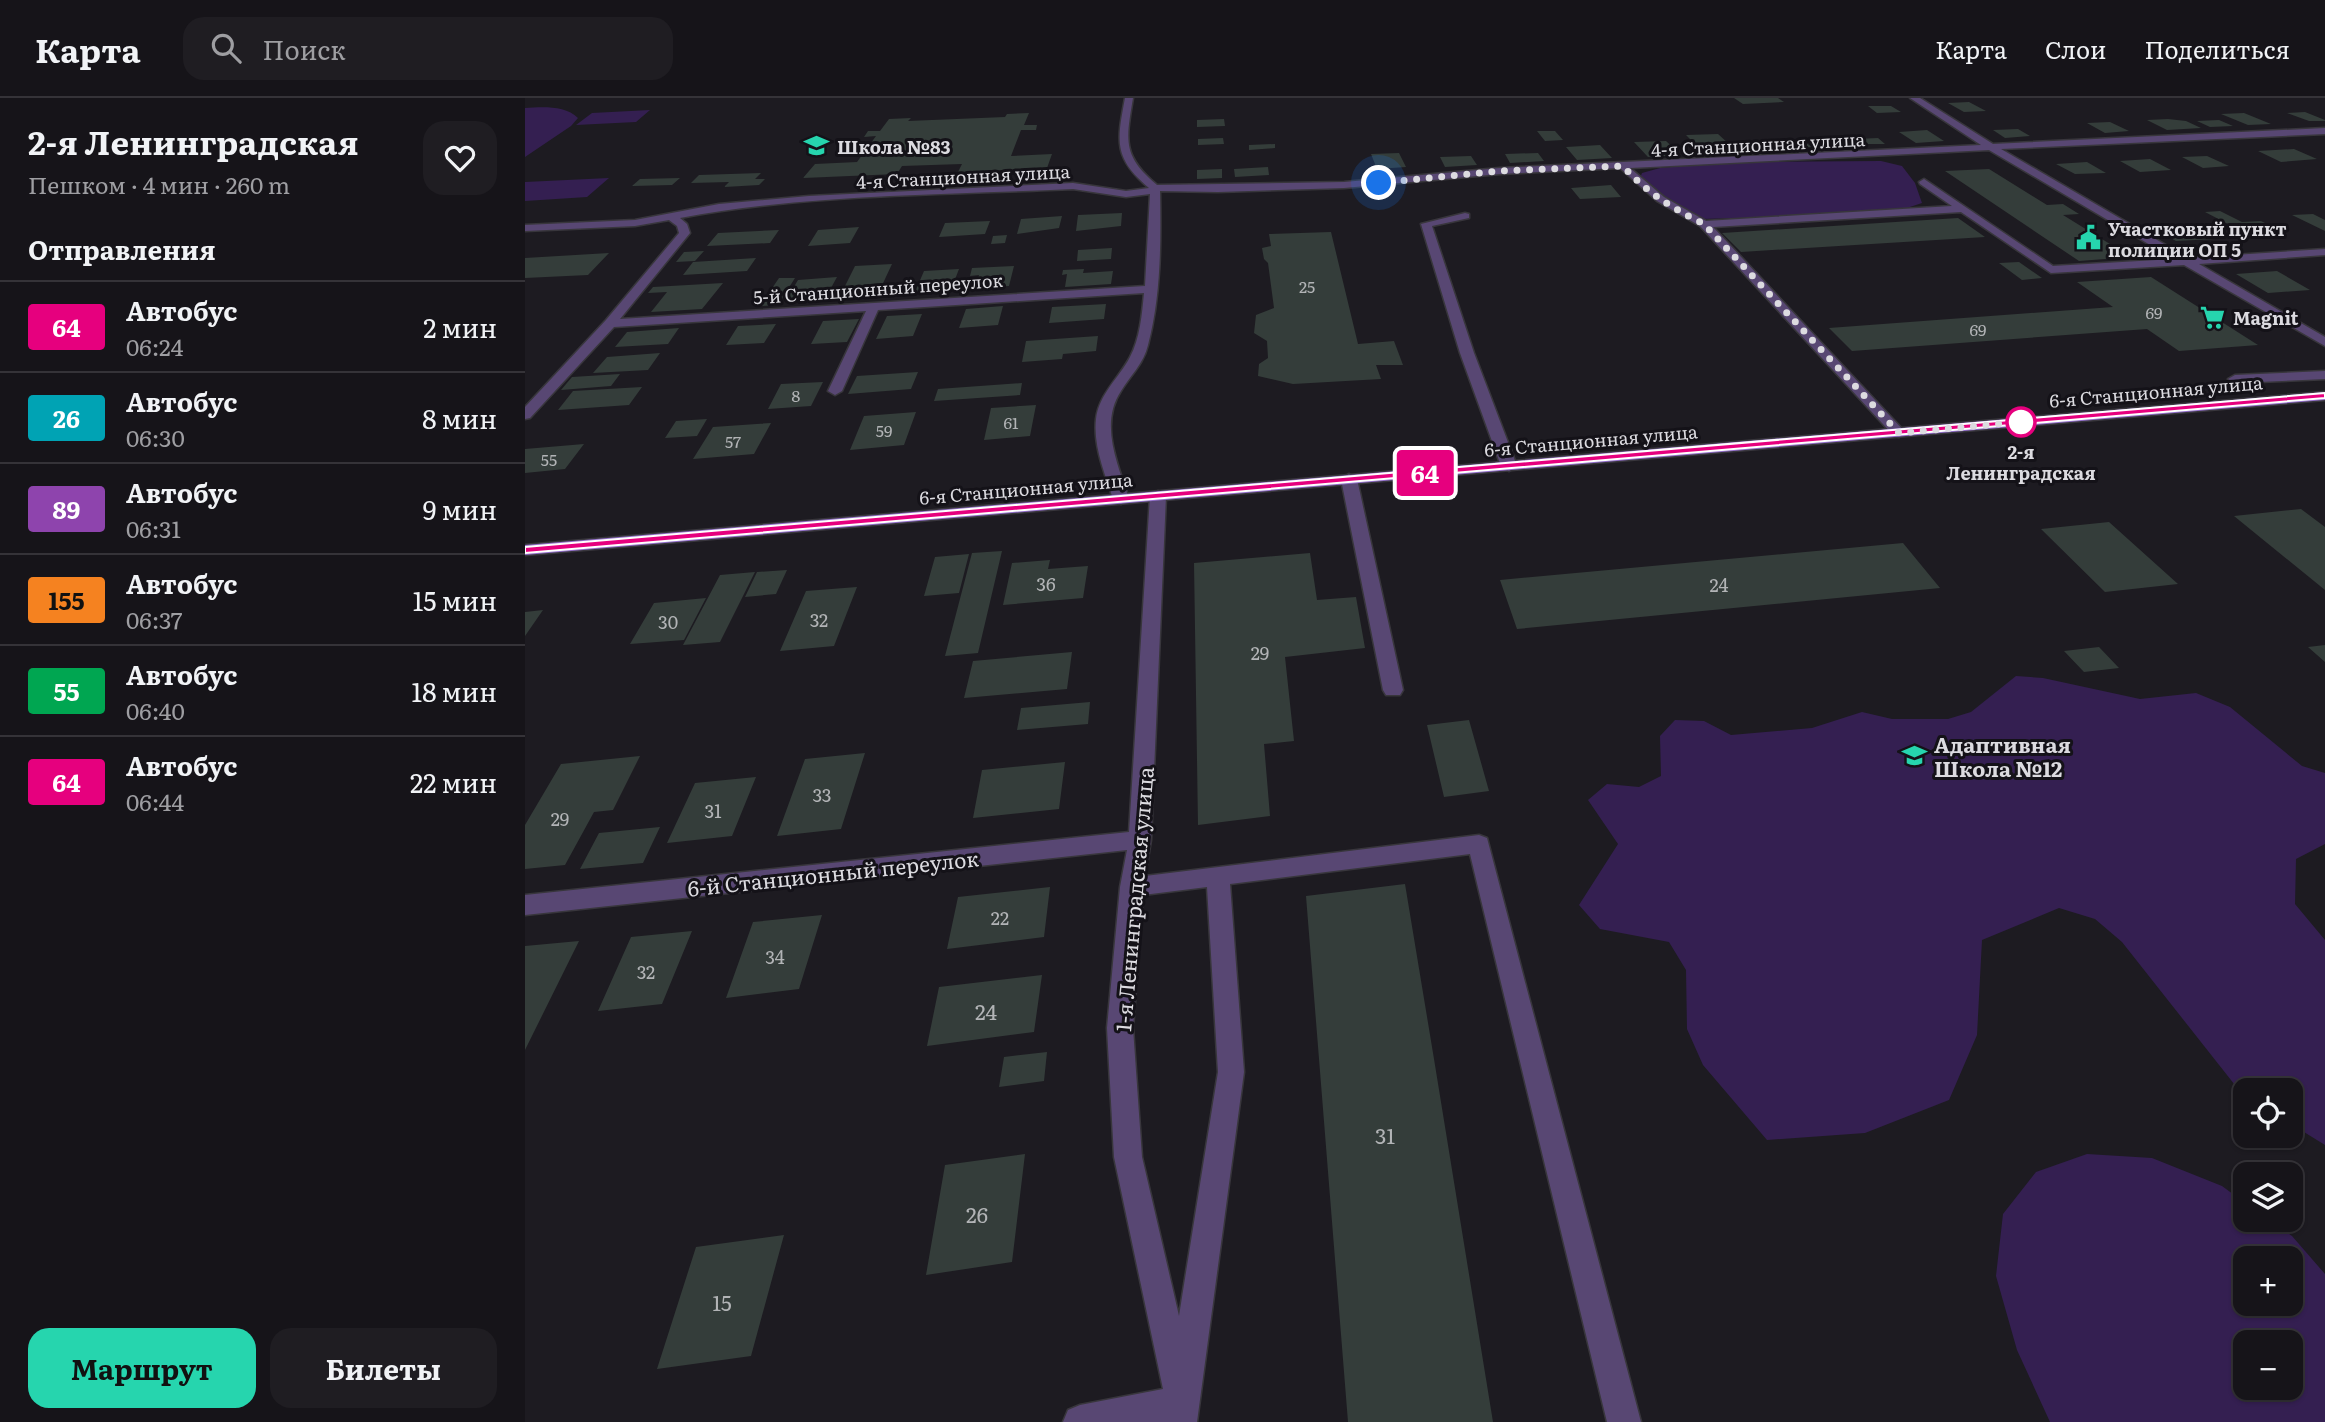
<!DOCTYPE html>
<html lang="ru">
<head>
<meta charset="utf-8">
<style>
  :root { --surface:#161419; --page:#1f1d22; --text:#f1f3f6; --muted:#9e9ea2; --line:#353338; --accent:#26d5ae }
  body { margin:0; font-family:Literata,serif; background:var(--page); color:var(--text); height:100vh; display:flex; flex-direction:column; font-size:26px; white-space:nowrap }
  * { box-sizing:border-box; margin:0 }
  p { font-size:23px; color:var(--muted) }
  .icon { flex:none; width:38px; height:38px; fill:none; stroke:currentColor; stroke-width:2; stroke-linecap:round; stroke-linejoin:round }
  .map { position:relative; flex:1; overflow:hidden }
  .side { display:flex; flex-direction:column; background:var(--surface); width:525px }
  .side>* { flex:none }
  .badge { padding:0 14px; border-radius:5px; font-size:24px; line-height:46px }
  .tools { position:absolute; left:1708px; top:980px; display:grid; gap:14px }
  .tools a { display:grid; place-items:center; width:70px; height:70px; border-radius:14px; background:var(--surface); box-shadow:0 2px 5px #0004,0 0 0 2px var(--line); font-size:35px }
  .you { position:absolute; width:35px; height:35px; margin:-18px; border:5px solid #fff; border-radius:50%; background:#1a73e8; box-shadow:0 0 0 10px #1a73e833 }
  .map>.badge { position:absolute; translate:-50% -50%; box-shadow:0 0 0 4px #fff }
  h2 { padding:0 28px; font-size:26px; line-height:63px }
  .round { display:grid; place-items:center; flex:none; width:74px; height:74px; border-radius:21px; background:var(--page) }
  .headline { display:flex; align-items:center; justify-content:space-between; height:119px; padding:0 28px }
  h1 { font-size:33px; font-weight:700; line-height:52px }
  .cta { display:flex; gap:14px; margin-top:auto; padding:14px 28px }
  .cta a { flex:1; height:80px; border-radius:21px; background:var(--accent); color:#111; font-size:28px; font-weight:700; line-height:80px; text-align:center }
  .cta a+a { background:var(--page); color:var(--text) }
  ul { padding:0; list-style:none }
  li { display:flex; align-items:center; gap:21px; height:91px; padding:0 28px; border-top:2px solid var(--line) }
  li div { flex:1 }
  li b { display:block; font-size:26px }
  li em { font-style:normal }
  li .badge { min-width:77px; font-weight:700; text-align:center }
  header { display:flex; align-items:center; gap:42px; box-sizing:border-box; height:98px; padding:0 35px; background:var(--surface); border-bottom:2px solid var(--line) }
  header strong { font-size:33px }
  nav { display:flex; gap:38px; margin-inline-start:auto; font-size:24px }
  .search { width:490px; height:63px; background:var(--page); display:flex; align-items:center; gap:18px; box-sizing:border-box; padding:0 24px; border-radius:21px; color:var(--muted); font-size:26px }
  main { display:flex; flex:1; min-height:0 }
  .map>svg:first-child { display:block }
  .green { fill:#341f51; fill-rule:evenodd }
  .building { fill:#343d3a }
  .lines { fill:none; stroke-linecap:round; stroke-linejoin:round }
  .minor-casing { stroke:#38363c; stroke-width:3 }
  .major-casing { stroke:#38363c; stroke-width:3 }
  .minor { fill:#584773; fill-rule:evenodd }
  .major { fill:#9470cc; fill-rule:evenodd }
  .line { fill:#e6007e; stroke:#fff; stroke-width:2 }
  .walk { stroke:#dcdbe0; stroke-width:7; stroke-dasharray:0 12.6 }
  .stop-dot { fill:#fff; stroke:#e6007e; stroke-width:3.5 }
  .labels { text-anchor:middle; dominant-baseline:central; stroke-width:6; stroke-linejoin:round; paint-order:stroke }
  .far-number-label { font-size:16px; fill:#b2b4b6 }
  .far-street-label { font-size:18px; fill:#dcdbe0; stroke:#141218 }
  .far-poi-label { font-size:18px; font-weight:bold; fill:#dcdbe0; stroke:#141218; text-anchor:start }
  .far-stop-label { font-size:18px; font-weight:bold; fill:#dcdbe0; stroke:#141218 }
  .number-label { font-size:18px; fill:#b2b4b6 }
  .poi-label { font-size:21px; font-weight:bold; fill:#dcdbe0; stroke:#141218; text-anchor:start }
  .street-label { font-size:21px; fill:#dcdbe0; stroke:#141218 }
  .near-number-label { font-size:21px; fill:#b2b4b6 }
</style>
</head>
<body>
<header>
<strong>Карта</strong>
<div class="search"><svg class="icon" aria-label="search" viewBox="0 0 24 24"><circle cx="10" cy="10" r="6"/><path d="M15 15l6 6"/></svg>Поиск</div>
<nav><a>Карта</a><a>Слои</a><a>Поделиться</a></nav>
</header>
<main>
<section class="side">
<div class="headline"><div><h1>2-я Ленинградская</h1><p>Пешком · 4 мин · 260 m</p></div><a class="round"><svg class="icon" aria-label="heart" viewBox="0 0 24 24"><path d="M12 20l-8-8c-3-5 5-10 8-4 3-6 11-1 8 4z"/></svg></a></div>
<h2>Отправления</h2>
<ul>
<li><span class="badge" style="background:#e6007e;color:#fff">64</span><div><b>Автобус</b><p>06:24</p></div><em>2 мин</em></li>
<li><span class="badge" style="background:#00a3b4;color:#fff">26</span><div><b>Автобус</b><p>06:30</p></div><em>8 мин</em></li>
<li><span class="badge" style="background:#8e44ad;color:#fff">89</span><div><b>Автобус</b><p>06:31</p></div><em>9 мин</em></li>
<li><span class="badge" style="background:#f58220;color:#111">155</span><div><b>Автобус</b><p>06:37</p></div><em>15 мин</em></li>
<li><span class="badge" style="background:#00a651;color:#fff">55</span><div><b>Автобус</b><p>06:40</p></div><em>18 мин</em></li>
<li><span class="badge" style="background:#e6007e;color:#fff">64</span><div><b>Автобус</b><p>06:44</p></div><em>22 мин</em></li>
</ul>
<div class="cta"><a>Маршрут</a><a>Билеты</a></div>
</section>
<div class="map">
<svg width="1800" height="1324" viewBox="0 0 1800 1324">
  <rect width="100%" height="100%" fill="#1d1b21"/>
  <path class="green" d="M 0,10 C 17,9 40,7 53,20 L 46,28 L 0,59 Z
    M 125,12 L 111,24 L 51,27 L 67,15 Z
    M 1356,63 L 1377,68 L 1390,85 L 1397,105 L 1382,110 L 1293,118 L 1175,121 L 1142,105 L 1115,80 L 1117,75 L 1135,70 L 1204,64 Z
    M 84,80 L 62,99 L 0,103 L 0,84 Z
    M 1491,578 L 1518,580 L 1615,601 L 1671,595 L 1705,609 L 1777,668 L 1800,675 L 1800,746 L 1771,761 L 1770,806 L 1800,842 L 1800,1047 L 1766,1026 L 1766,992 L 1720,992 L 1720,998 L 1717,996 L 1597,844 L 1570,821 L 1534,810 L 1457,842 L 1452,937 L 1424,1002 L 1340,1035 L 1242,1042 L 1178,967 L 1162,931 L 1161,872 L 1144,844 L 1075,831 L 1054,807 L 1093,746 L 1063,702 L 1082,686 L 1114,689 L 1136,678 L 1135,638 L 1150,622 L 1179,623 L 1206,637 L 1287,630 L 1337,614 L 1367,621 L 1423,621 L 1446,614 Z
    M 1562,1056 L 1627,1060 L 1697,1088 L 1720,1105 L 1720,1122 L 1744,1122 L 1767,1138 L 1800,1176 L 1800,1324 L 1525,1324 L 1492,1252 L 1471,1178 L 1478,1116 L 1511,1074 ZM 1766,1160 L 1766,1206 L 1720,1206 L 1720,1160 ZM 1766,1244 L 1766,1290 L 1720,1290 L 1720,1244 Z"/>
  <path class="building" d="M 1209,0 L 1253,0 L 1259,4 L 1218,6 Z
    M 1444,4 L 1461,13 L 1439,14 L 1423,5 Z
    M 1343,8 L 1366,8 L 1376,14 L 1352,15 Z
    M 1780,14 L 1800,22 L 1800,23 L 1784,23 L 1762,15 Z
    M 504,15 L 499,27 L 512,27 L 511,32 L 496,32 L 486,58 L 527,56 L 522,70 L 433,74 L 437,66 L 377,68 L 372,76 L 278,80 L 290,66 L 332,64 L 351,38 L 339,39 L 343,33 L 355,33 L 364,21 L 386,20 L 383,23 L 480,19 L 482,16 Z
    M 1719,15 L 1746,26 L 1723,27 L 1696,16 Z
    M 699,21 L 700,28 L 672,29 L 672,22 Z
    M 1643,21 L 1661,23 L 1676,30 L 1642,32 L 1622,22 Z
    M 1694,22 L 1708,28 L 1685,29 L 1672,23 Z
    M 1585,24 L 1604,33 L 1580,35 L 1562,25 Z
    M 1493,31 L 1505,38 L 1480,40 L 1468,32 Z
    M 1402,32 L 1419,43 L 1391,45 L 1374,34 Z
    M 1012,33 L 1030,33 L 1038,42 L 1020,43 Z
    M 1193,36 L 1204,46 L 1172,48 L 1161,37 Z
    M 698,40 L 699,46 L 673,47 L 673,41 Z
    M 1353,40 L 1360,46 L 1338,46 L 1331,41 Z
    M 1277,42 L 1287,49 L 1255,51 L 1246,43 Z
    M 1141,43 L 1156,57 L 1123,59 L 1109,44 Z
    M 1230,45 L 1239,52 L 1205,54 L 1200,49 Z
    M 750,46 L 750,50 L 724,52 L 724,47 Z
    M 1075,47 L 1087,60 L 1052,62 L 1041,49 Z
    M 1769,51 L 1792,61 L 1756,64 L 1733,53 Z
    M 874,55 L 881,69 L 852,71 L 846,56 Z
    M 1013,55 L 1019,63 L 985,65 L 980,56 Z
    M 946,58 L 952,67 L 920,69 L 915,59 Z
    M 1682,58 L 1704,68 L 1678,70 L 1657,59 Z
    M 1625,61 L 1646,72 L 1615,74 L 1595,63 Z
    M 1562,64 L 1581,75 L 1550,76 L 1531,66 Z
    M 743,69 L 744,77 L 710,79 L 709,71 Z
    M 697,71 L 697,80 L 672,81 L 672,72 Z
    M 1464,71 L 1522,107 L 1538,106 L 1554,116 L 1538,117 L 1606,159 L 1554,163 L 1420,73 Z
    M 236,75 L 230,81 L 240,81 L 234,87 L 199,89 L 204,84 L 166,85 L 174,77 Z
    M 155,80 L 147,87 L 107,88 L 115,81 Z
    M 1086,87 L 1096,99 L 1055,101 L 1046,90 Z
    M 1695,113 L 1717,124 L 1736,123 L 1762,136 L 1728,139 L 1680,114 Z
    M 597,115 L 596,128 L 551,133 L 553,117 Z
    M 1788,116 L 1800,122 L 1800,133 L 1767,117 Z
    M 537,118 L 534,130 L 492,136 L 496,121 Z
    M 1433,120 L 1460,139 L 1216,154 L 1197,135 Z
    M 465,123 L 460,136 L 414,139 L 420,125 Z
    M 1665,127 L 1690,141 L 1651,143 L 1628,130 Z
    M 334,129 L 325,145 L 283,148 L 293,132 Z
    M 254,132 L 245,145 L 182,148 L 193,135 Z
    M 806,134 L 833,246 L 869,243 L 878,267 L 851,267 L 856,281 L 768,286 L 733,278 L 734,266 L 743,260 L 742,243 L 729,235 L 731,217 L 749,210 L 743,165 L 739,161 L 737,150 L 746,148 L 744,136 Z
    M 482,137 L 480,145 L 466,146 L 468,138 Z
    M 587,150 L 586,161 L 552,163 L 553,152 Z
    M 179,153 L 170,163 L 151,164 L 159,154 Z
    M 84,155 L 63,177 L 0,180 L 0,160 Z
    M 231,160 L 222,173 L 158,177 L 168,164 Z
    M 1494,164 L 1517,180 L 1497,182 L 1474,165 Z
    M 367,166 L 353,196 L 315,198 L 330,168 Z
    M 489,168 L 484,188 L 450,190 L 454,177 L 445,178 L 447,170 Z
    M 434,171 L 426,192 L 390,194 L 399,173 Z
    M 559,171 L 558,175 L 588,173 L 586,186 L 540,189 L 542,176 L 537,177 L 538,172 Z
    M 1752,173 L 1785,192 L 1743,195 L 1711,176 Z
    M 312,179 L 301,199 L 261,202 L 273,182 Z
    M 1626,179 L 1733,247 L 1654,253 L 1622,231 L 1327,253 L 1304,230 L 1588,209 L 1552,184 Z
    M 254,180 L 270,180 L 253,207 L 235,208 Z
    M 198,185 L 177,211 L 126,214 L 142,194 L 123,195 L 128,189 Z
    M 581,206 L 579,221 L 524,225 L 527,209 Z
    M 478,208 L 473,227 L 434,230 L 441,211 Z
    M 397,216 L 388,238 L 351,241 L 362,218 Z
    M 334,221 L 322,244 L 286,246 L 298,223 Z
    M 251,226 L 239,245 L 201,247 L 213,228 Z
    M 154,230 L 143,246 L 90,249 L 102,234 Z
    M 573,238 L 571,253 L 538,256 L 537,261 L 497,264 L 501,243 Z
    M 135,255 L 123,272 L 68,275 L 82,259 Z
    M 393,274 L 386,291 L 323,296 L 332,278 Z
    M 95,276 L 86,288 L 36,292 L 47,279 Z
    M 298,284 L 286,308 L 243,311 L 256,286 Z
    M 497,285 L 495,297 L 409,303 L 413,291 Z
    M 117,289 L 104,307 L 33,312 L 48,293 Z
    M 511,307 L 505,338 L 459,342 L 466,310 Z
    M 391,314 L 379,347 L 325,352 L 339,318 Z
    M 182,321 L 172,338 L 140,340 L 151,323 Z
    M 246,325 L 229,356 L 168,361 L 188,329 Z
    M 59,346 L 40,371 L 0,375 L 0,351 Z
    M 1776,411 L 1800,429 L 1800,492 L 1709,418 Z
    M 1584,424 L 1653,486 L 1580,494 L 1516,431 Z
    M 1378,445 L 1415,490 L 992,531 L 975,482 Z
    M 477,453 L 453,555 L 420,558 L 447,455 Z
    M 785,455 L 792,502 L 831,499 L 840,550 L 760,559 L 769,643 L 739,646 L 745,718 L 673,727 L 669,465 Z
    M 444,456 L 434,495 L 399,498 L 410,459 Z
    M 525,462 L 523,471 L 563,468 L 558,500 L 478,507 L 487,465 Z
    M 262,472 L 251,496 L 220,499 L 232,474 Z
    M 230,474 L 195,544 L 158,547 L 195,477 Z
    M 332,489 L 309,548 L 255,553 L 281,493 Z
    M 181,500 L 159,542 L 105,546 L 129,505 Z
    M 18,512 L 0,538 L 0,514 Z
    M 1800,547 L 1800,564 L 1783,549 Z
    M 1574,549 L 1594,570 L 1559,574 L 1539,553 Z
    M 547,554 L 542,591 L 439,600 L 448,563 Z
    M 565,604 L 563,626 L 492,632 L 496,610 Z
    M 944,622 L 964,693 L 919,699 L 902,627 Z
    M 340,655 L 316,731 L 252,738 L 280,661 Z
    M 115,658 L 88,712 L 69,714 L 40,767 L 0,771 L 0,727 L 36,666 Z
    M 540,664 L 534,711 L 448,720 L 457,672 Z
    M 231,679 L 207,738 L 142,745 L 170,685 Z
    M 135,729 L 118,765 L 55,771 L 74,735 Z
    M 880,786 L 909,961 L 968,1324 L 823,1324 L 781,798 Z
    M 525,789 L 519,839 L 422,851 L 433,799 Z
    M 297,817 L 274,891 L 201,900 L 228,824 Z
    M 167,833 L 137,906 L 73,913 L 106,839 Z
    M 54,843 L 0,952 L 0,848 Z
    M 517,877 L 509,934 L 402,948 L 414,889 Z
    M 522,954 L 519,983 L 474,989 L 479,959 Z
    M 500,1056 L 487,1164 L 401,1177 L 420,1067 Z
    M 259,1137 L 226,1258 L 132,1271 L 171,1149 Z"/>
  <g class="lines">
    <defs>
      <path id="minor" d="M 600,0 L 608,0 C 601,42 597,58 632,87 L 819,84 L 975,70 L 1456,47 L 1385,0 L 1395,0 L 1468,46 L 1800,30 L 1800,36 L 1476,51 L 1663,160 L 1800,151 L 1800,157 L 1674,166 L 1800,239 L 1800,248 L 1659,167 L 1526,175 L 1436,114 L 1188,129 L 1381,335 L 1374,339 L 1369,338 L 1175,128 L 1132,103 L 1095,70 L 975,76 L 819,90 L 693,94 L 635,93 C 636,144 636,198 623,247 C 619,265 605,278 596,293 C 574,326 593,367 604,401 L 596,406 L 588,401 C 580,376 568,348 571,321 C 574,296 594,280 605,259 C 615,240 617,216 619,195 L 353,212 L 317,293 L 310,297 L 303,293 L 341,213 L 89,229 L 5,320 L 0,321 L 0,309 L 81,222 L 154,135 L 152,128 L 144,122 L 110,128 L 0,133 L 0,127 L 110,122 L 194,106 L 284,98 L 548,85 L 601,93 L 624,90 C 588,60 592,43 600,0 ZM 1464,52 L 1649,161 L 1528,168 L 1399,81 L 1394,84 L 1395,86 L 1427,108 L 1181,123 L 1139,99 L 1105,70 ZM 548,91 L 601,99 L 625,96 L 620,188 L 95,221 L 165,135 L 162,126 L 155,120 C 280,96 420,97 548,91 Z
        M 940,115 L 944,116 L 944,120 L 907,128 L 949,255 L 992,368 L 984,373 L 976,368 L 935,255 L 896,126 Z
        M 1800,273 L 1800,281 L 1710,285 L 1703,281 L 1710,277 Z
        M 824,376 L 832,381 L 878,592 L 875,597 L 861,597 L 858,592 L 816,381 Z
        M 633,393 L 641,398 L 626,742 L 620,778 L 954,737 L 962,740 L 1116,1324 L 1082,1324 L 945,756 L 705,786 L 719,974 L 672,1324 L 538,1324 L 543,1312 L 555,1307 L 638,1291 L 589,1059 L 582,930 L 595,789 L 602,752 L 0,817 L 0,797 L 604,734 L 625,398 ZM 682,789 L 693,974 L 654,1218 L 617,1059 L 608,930 L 618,797 Z"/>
      <path id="major" d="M 1800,294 L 1800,302 L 0,457 L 0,447 Z"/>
    </defs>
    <use href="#minor" class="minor-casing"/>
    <use href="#major" class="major-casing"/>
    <use href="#minor" class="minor"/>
    <use href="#major" class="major"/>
  </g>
  <path class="line" d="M 1800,295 L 1800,300 L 0,455 L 0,449 Z"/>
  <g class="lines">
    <path class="walk" d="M 854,85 L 975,73 L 1098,68 C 1122,95 1147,110 1179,126 L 1374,335 L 1496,324"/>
  </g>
  <defs>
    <symbol id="school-bare" viewBox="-9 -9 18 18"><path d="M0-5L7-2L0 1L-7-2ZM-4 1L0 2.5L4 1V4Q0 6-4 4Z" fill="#26d5ae" stroke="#141218" stroke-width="2.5" paint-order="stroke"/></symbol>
    <symbol id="civic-bare" viewBox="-9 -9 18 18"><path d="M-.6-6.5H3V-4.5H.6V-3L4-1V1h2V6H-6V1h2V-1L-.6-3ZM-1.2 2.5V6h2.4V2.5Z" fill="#26d5ae" stroke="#141218" stroke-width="2.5" paint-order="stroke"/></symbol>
    <symbol id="supermarket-bare" viewBox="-9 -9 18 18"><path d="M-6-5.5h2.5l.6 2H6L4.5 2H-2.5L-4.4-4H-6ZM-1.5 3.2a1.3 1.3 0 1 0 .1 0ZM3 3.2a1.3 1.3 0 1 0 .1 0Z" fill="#26d5ae" stroke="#141218" stroke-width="2.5" paint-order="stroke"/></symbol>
  </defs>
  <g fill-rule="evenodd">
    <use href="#school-bare" x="274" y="30" width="35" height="35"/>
    <use href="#civic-bare" x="1546" y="122" width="35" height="35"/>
    <use href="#supermarket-bare" x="1670" y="202" width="35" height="35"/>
    <use href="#school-bare" x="1372" y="640" width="35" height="35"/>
  </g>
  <circle class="stop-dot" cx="1496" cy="324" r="14"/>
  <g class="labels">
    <g class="far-number-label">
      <text x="782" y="188">25</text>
      <text x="1629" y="214">69</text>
      <text x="1453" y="231">69</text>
      <text x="271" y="297">8</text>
      <text x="486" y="324">61</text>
      <text x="359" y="332">59</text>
      <text x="208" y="343">57</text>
      <text x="24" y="361">55</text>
    </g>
    <g class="far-street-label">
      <text transform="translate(1233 46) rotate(-3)">4-я Станционная улица</text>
      <text transform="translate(438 78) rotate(-3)">4-я Станционная улица</text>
      <text transform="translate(353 190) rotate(-4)">5-й Станционный переулок</text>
      <text transform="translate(1631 293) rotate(-5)">6-я Станционная улица</text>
      <text transform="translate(1066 342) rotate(-5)">6-я Станционная улица</text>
      <text transform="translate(501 390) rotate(-5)">6-я Станционная улица</text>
    </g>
    <g class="far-poi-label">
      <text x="312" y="48">Школа №83</text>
      <text x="1583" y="130">Участковый пункт<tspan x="1583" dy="21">полиции ОП 5</tspan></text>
      <text x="1708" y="219">Magnit</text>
    </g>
    <g class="far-stop-label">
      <text x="1496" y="353">2-я<tspan x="1496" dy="21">Ленинградская</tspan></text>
    </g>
    <g class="number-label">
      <text x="521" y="485">36</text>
      <text x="1194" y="486">24</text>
      <text x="294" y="521">32</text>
      <text x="143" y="523">30</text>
      <text x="735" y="554">29</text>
      <text x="297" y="696">33</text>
      <text x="188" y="712">31</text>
      <text x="35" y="720">29</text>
      <text x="475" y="819">22</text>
      <text x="250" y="858">34</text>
      <text x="121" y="873">32</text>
    </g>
    <g class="poi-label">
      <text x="1409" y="645">Адаптивная<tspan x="1409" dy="24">Школа №12</tspan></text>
    </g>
    <g class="street-label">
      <text transform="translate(308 774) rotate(-6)">6-й Станционный переулок</text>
      <text transform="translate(608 801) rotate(-85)">1-я Ленинградская улица</text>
    </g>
    <g class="near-number-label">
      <text x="461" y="912">24</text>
      <text x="860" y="1036">31</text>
      <text x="452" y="1115">26</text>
      <text x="197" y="1203">15</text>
    </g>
  </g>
</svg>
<div class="tools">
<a><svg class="icon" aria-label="locate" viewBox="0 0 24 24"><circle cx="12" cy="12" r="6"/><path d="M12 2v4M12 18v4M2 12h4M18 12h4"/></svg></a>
<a><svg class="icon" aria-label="layers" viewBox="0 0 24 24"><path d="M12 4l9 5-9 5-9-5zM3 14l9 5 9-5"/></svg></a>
<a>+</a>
<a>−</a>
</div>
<div class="you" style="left:854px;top:85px"></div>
<b class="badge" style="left:900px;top:375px;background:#e6007e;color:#fff">64</b>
</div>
</main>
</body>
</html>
